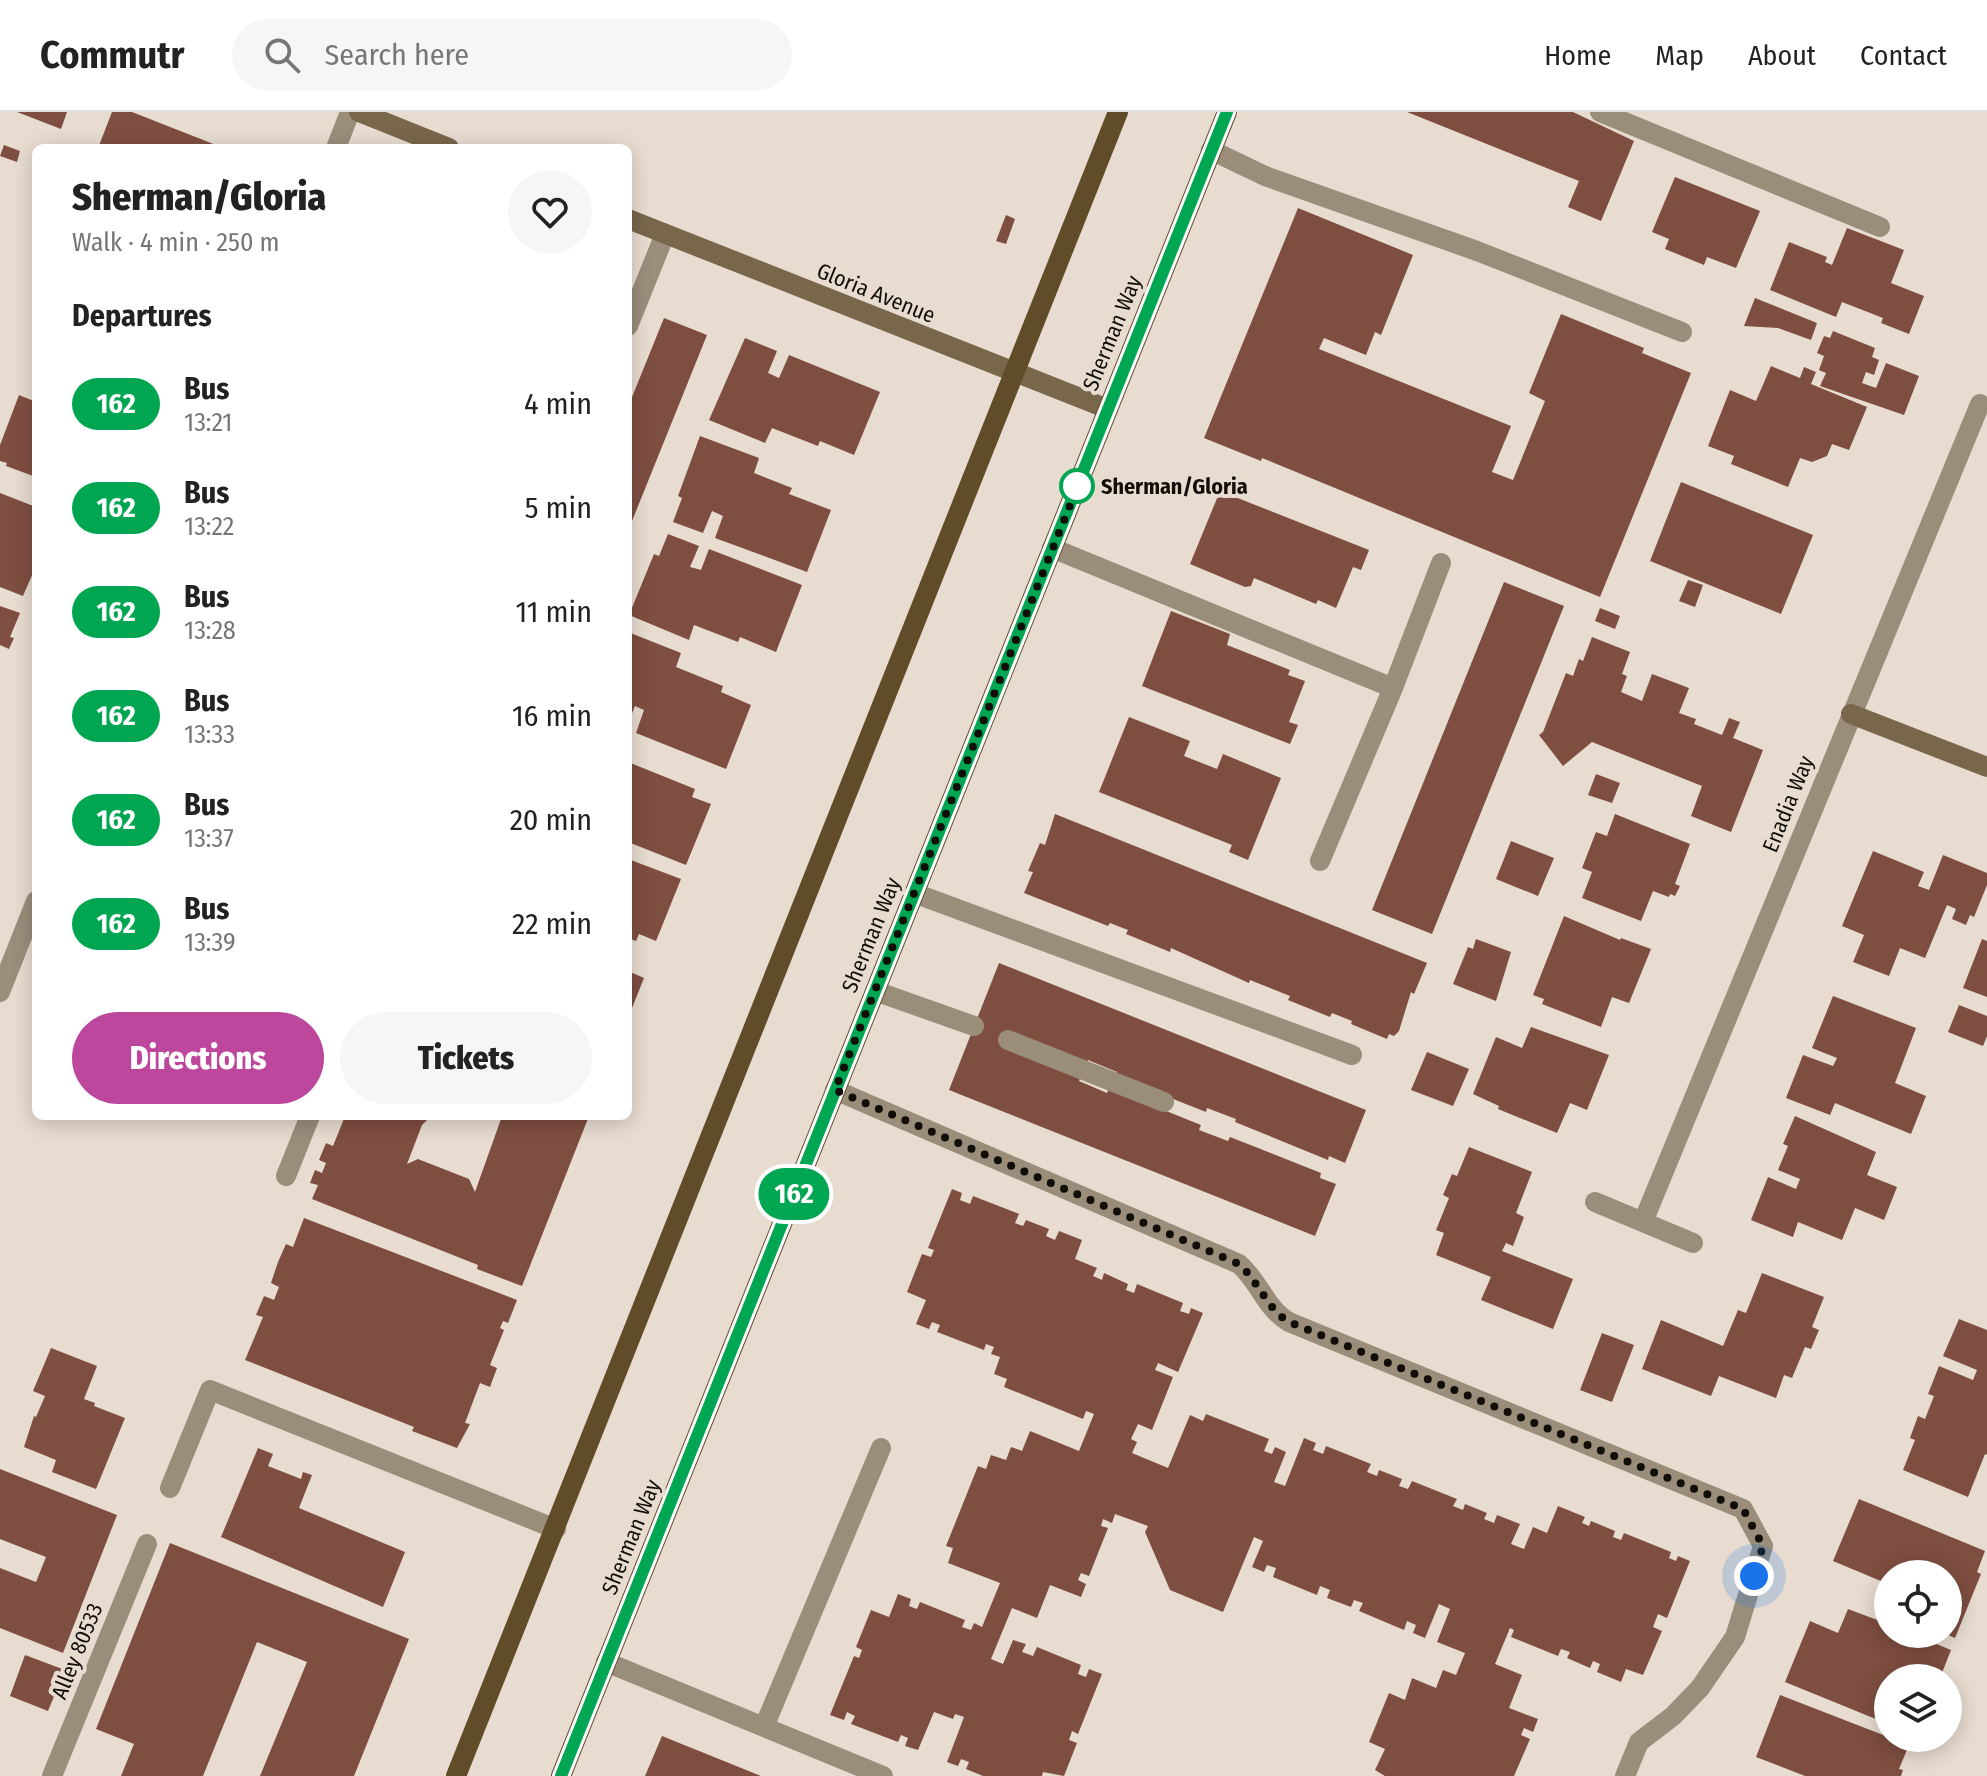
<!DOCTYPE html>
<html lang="en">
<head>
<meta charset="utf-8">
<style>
  :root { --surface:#fff; --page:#f6f6f6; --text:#222; --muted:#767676; --line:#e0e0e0; --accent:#bd479d }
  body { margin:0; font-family:"Fira Sans Condensed",sans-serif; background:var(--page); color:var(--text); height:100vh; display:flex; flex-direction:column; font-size:30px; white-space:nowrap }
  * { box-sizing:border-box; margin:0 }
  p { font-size:26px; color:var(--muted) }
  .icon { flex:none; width:44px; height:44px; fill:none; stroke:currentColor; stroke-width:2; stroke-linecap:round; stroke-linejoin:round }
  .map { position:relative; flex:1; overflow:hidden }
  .panel { position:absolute; left:32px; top:32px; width:600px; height:976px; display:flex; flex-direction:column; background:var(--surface); border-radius:12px; box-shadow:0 4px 20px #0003 }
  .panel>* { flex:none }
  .badge { padding:0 16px; border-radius:26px; font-size:28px; line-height:52px }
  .tools { position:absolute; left:1874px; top:1448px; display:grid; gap:16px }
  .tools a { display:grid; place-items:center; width:88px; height:88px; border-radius:50%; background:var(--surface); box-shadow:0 4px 20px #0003; font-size:40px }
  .you { position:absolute; width:40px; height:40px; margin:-20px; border:6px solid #fff; border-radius:50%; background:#1a73e8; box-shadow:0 0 0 12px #1a73e833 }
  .map>.badge { position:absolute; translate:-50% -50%; box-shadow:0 0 0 4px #fff }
  h2 { padding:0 40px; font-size:30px; line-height:72px }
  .round { display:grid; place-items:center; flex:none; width:84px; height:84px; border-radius:42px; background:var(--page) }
  .overview { display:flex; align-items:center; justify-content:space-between; height:136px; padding:0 40px }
  h1 { font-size:38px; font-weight:800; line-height:60px }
  .action { display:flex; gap:16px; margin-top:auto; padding:16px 40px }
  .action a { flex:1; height:92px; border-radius:48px; background:var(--accent); color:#fff; font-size:32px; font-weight:800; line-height:92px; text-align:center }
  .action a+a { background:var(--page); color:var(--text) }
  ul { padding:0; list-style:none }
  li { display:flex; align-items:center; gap:24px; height:104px; padding:0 40px }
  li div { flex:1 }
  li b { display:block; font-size:30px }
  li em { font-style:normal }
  li .badge { min-width:88px; font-weight:700; text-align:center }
  header { display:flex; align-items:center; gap:48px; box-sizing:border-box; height:112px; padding:0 40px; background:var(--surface); border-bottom:2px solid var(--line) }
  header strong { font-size:38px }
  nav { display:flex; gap:44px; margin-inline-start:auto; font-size:28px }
  .search { width:560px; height:72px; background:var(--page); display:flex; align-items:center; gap:20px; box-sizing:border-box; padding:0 28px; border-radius:44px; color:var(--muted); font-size:30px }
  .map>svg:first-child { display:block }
  .building { fill:#7e4e40 }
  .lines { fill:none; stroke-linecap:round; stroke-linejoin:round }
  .lane { stroke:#9a8e7b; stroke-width:20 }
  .street { stroke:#9a8e7b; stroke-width:20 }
  .secondary { stroke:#79674c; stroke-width:20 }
  .primary { stroke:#614c29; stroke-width:20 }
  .line-casing { stroke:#fff; stroke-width:18 }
  .line { stroke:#00a651; stroke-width:12 }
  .walk { stroke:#110e09; stroke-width:8; stroke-dasharray:0 14.4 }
  .stop-dot { fill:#fff; stroke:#00a651; stroke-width:4 }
  .labels { text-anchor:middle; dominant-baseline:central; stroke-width:8; stroke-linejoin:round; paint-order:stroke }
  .street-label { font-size:22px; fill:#110e09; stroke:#e8dcd0 }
  .stop-label { font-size:22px; font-weight:bold; fill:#110e09; stroke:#e8dcd0; text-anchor:start }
</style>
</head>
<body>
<header>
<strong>Commutr</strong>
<div class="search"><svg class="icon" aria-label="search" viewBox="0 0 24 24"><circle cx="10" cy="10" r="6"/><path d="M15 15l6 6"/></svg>Search here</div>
<nav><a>Home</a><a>Map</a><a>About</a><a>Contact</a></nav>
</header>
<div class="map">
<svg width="1987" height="1664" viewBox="0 0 1987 1664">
  <rect width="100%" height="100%" fill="#e8dcd0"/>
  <path class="building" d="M 17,0 L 67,0 L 61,17 Z
    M 112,0 L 132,0 L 216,33 L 215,36 L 98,36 Z
    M 1407,0 L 1573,0 L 1634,29 L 1601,109 L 1568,95 L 1579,69 Z
    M 4,33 L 20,39 L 17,50 L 0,44 Z
    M 1675,65 L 1760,99 L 1736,156 L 1707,145 L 1704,153 L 1665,137 L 1669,127 L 1652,120 Z
    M 1298,96 L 1413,143 L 1381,223 L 1375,220 L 1366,243 L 1324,226 L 1319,237 L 1511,314 L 1492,360 L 1513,368 L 1545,289 L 1529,281 L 1561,202 L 1644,236 L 1642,241 L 1691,261 L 1600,485 L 1262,346 L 1261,349 L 1204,326 Z
    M 1006,103 L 1015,107 L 1006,132 L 996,129 Z
    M 1847,116 L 1904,138 L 1891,171 L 1924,184 L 1909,222 L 1881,211 L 1883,206 L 1842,190 L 1836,205 L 1770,178 L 1789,130 L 1827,145 L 1825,150 L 1832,153 Z
    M 1755,186 L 1817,211 L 1811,228 L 1778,216 L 1744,214 Z
    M 664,206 L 707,223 L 628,419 L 628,295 Z
    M 1833,219 L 1875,236 L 1872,245 L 1879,248 L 1874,263 L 1866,260 L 1862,271 L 1876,276 L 1886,251 L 1919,264 L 1904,303 L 1820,274 L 1826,261 L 1819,258 L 1824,244 L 1817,241 L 1824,224 L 1830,226 Z
    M 745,226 L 777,239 L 768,261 L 779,266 L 789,243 L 880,280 L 854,343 L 820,329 L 818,334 L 772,316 L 765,331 L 709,308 Z
    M 1771,254 L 1800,266 L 1804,255 L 1816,260 L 1811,272 L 1867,295 L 1849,338 L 1832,332 L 1827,344 L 1812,350 L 1800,346 L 1788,375 L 1731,352 L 1734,344 L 1708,334 L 1730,278 L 1756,289 Z
    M 19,283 L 36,290 L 36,365 L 6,354 L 7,351 L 0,349 L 0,333 Z
    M 700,324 L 759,346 L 754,361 L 792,376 L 789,382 L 831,398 L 807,460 L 715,426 L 723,404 L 712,399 L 703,421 L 673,410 L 682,386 L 678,384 Z
    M 1681,370 L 1813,423 L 1781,502 L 1650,449 Z
    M 1220,379 L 1369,438 L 1361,458 L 1353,455 L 1336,496 L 1318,488 L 1316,492 L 1254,466 L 1251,474 L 1245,475 L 1190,452 Z
    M 0,381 L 36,395 L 36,462 L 33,461 L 23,484 L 0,475 Z
    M 668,422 L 699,434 L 690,455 L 701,458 L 709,437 L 802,473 L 776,540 L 740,525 L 738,530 L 694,513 L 689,528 L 629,503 L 654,442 L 659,444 Z
    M 1688,468 L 1703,473 L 1695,495 L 1679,489 Z
    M 1504,470 L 1564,494 L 1432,822 L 1372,798 Z
    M 0,494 L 20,501 L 10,525 L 14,526 L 9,537 L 0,533 Z
    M 1600,496 L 1620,504 L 1615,517 L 1595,509 Z
    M 1171,499 L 1230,522 L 1227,533 L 1290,558 L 1288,563 L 1305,569 L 1289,610 L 1298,613 L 1290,632 L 1142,574 Z
    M 628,520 L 681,541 L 676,555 L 723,574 L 721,580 L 751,593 L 726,657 L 636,621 L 644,598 L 635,594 L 628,611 Z
    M 1592,525 L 1630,540 L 1622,562 L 1627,564 L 1621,580 L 1642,589 L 1652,562 L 1689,576 L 1679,601 L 1696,607 L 1694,612 L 1722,623 L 1729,606 L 1740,610 L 1733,626 L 1763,638 L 1731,720 L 1691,704 L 1702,674 L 1592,630 L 1563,654 L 1539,623 L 1543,620 L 1566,561 L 1573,564 L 1579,547 L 1583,549 Z
    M 1129,605 L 1190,629 L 1184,644 L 1217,657 L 1223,642 L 1281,666 L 1248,748 L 1229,740 L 1232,733 L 1099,680 Z
    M 628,650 L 695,677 L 692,685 L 711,692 L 686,753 L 628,730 Z
    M 1596,662 L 1620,671 L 1612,691 L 1588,683 Z
    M 1055,702 L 1427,851 L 1414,882 L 1411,880 L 1399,919 L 1394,924 L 1389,922 L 1387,927 L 1351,912 L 1352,909 L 1332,901 L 1330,905 L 1288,888 L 1290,884 L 1250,868 L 1249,871 L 1171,836 L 1170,840 L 1126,822 L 1128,818 L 1110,811 L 1108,814 L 1024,781 L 1033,760 L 1028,759 L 1040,731 L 1045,733 Z
    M 1615,702 L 1690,732 L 1675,772 L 1680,774 L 1675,784 L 1670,782 L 1669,785 L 1653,779 L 1641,809 L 1582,786 L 1592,760 L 1582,756 L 1596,720 L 1607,724 Z
    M 1511,729 L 1554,746 L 1538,784 L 1496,767 Z
    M 1873,739 L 1924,760 L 1918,774 L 1929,778 L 1943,743 L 1987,761 L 1987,773 L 1974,805 L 1970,803 L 1966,813 L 1952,807 L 1956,797 L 1947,793 L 1925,846 L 1900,836 L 1889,864 L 1853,850 L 1864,823 L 1842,814 Z
    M 628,747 L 681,767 L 656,829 L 639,822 L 636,829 L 628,826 Z
    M 1564,804 L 1620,828 L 1621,826 L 1651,837 L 1629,891 L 1612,885 L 1601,915 L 1542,892 L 1544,887 L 1533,883 Z
    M 1476,827 L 1511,840 L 1496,889 L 1453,872 L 1468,835 L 1473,837 Z
    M 1982,827 L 1987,829 L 1987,885 L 1963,876 Z
    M 999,851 L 1366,998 L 1345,1051 L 1329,1044 L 1328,1048 L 1235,1010 L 1236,1007 L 1207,996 L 1206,1000 L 1115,964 L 1117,960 L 1088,948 L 1079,969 L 1107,981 L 1109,976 L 1201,1013 L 1199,1018 L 1228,1029 L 1230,1025 L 1321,1061 L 1320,1066 L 1336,1072 L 1315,1124 L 949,978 Z
    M 628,859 L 644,866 L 628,906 Z
    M 1833,884 L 1916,916 L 1895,971 L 1926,984 L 1911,1022 L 1835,991 L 1830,1003 L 1786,986 L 1803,943 L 1833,954 L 1837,946 L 1812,936 Z
    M 1959,893 L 1987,904 L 1987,924 L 1983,934 L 1948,920 Z
    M 1531,915 L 1609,943 L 1587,998 L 1570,991 L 1557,1021 L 1498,997 L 1499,994 L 1473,982 L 1496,925 L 1522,936 Z
    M 1427,940 L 1469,957 L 1453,994 L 1411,978 Z
    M 345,1004 L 431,1004 L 422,1013 L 407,1052 L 418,1047 L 469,1067 L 475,1080 L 501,1007 L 589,1004 L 522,1174 L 477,1157 L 478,1153 L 312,1087 L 318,1073 L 310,1071 L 315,1058 L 322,1061 L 326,1051 L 319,1048 L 326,1031 L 333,1034 Z
    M 1795,1004 L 1876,1040 L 1867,1063 L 1897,1075 L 1884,1108 L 1855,1096 L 1842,1128 L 1798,1110 L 1793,1125 L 1751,1108 L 1768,1065 L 1796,1077 L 1800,1067 L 1778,1058 L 1788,1034 L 1783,1032 Z
    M 1469,1035 L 1532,1060 L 1516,1101 L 1524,1105 L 1513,1134 L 1506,1131 L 1502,1139 L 1573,1167 L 1553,1217 L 1481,1188 L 1491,1165 L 1436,1143 L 1444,1121 L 1436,1118 L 1449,1086 L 1443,1083 L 1452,1062 L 1457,1064 Z
    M 952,1077 L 962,1081 L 960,1088 L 970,1092 L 973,1084 L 1019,1102 L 1015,1111 L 1023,1114 L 1026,1108 L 1049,1117 L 1046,1124 L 1055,1128 L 1059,1119 L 1082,1128 L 1075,1147 L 1097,1156 L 1093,1164 L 1102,1168 L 1104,1161 L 1128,1172 L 1126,1178 L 1134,1181 L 1137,1172 L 1183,1191 L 1180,1199 L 1189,1202 L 1191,1196 L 1203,1201 L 1178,1260 L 1158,1251 L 1155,1258 L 1173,1265 L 1152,1318 L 1138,1312 L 1131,1327 L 1137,1330 L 1132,1341 L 1168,1356 L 1190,1303 L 1203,1309 L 1206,1302 L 1269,1327 L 1264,1339 L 1272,1342 L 1275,1335 L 1286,1340 L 1274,1370 L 1285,1374 L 1304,1326 L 1316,1331 L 1313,1338 L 1323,1342 L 1326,1334 L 1371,1352 L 1367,1360 L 1377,1364 L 1379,1358 L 1402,1367 L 1399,1374 L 1408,1377 L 1412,1369 L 1457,1387 L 1453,1394 L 1463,1398 L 1465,1392 L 1487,1401 L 1484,1407 L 1494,1411 L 1497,1403 L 1520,1412 L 1511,1432 L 1524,1437 L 1533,1415 L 1547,1421 L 1558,1394 L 1585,1405 L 1582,1411 L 1589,1414 L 1591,1409 L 1615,1419 L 1613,1425 L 1621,1428 L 1624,1421 L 1671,1440 L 1669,1446 L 1676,1449 L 1678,1444 L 1690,1449 L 1667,1506 L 1658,1502 L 1653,1515 L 1662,1519 L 1643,1563 L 1626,1557 L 1621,1570 L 1597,1560 L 1600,1552 L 1593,1549 L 1590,1556 L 1567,1546 L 1570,1540 L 1561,1537 L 1558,1544 L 1511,1525 L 1514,1518 L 1510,1516 L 1495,1552 L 1522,1563 L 1509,1596 L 1538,1607 L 1533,1620 L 1524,1616 L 1521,1623 L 1530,1627 L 1514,1664 L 1385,1664 L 1375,1658 L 1385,1637 L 1369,1630 L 1389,1581 L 1405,1588 L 1412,1566 L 1436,1576 L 1443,1558 L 1456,1563 L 1465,1541 L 1437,1530 L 1450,1497 L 1439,1492 L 1425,1526 L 1413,1521 L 1416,1513 L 1407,1509 L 1404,1518 L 1359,1499 L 1363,1491 L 1354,1488 L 1351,1495 L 1327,1486 L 1330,1478 L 1320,1474 L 1317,1483 L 1273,1465 L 1276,1456 L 1267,1453 L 1264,1460 L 1252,1455 L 1263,1429 L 1254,1425 L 1223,1500 L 1170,1478 L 1145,1420 L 1148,1414 L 1115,1402 L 1112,1411 L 1103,1407 L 1101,1414 L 1108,1416 L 1089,1464 L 1081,1461 L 1078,1468 L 1086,1472 L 1081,1485 L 1050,1473 L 1037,1506 L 1012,1496 L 991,1547 L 1003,1552 L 1013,1528 L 1026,1532 L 1022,1540 L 1033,1544 L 1037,1535 L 1081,1553 L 1078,1562 L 1086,1565 L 1089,1557 L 1102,1562 L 1078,1622 L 1072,1619 L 1069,1628 L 1077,1631 L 1064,1664 L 1043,1660 L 1042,1664 L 983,1664 L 966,1657 L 969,1650 L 961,1647 L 958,1654 L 947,1650 L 964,1605 L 955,1602 L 953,1607 L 934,1600 L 918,1638 L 905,1634 L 908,1626 L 901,1623 L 898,1630 L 851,1612 L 855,1604 L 847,1600 L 844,1608 L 830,1603 L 854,1544 L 859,1546 L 862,1538 L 856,1535 L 871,1498 L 889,1505 L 898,1482 L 911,1487 L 909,1494 L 917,1497 L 920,1490 L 965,1508 L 962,1515 L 971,1518 L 974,1511 L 982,1515 L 1000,1471 L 948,1451 L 953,1436 L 946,1434 L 978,1354 L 986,1357 L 991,1343 L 1006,1348 L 1011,1335 L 1022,1339 L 1030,1319 L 1079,1339 L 1094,1302 L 1086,1299 L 1083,1307 L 1004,1275 L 1007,1267 L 994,1262 L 1000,1245 L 991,1242 L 994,1235 L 986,1232 L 984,1238 L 937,1220 L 940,1213 L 932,1210 L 929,1217 L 916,1212 L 926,1188 L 907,1180 L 922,1142 L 931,1145 L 934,1138 L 928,1136 Z
    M 304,1106 L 517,1188 L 508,1211 L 503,1209 L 500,1216 L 504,1218 L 490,1253 L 497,1256 L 490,1275 L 480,1271 L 465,1311 L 470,1312 L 457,1336 L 412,1319 L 414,1315 L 245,1248 L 263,1205 L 256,1203 L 264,1184 L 274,1188 L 279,1175 L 271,1171 L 278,1150 L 286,1132 L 293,1135 Z
    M 1762,1161 L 1824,1185 L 1812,1215 L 1819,1218 L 1811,1237 L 1805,1235 L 1792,1266 L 1784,1263 L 1776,1286 L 1719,1264 L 1711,1284 L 1642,1257 L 1661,1208 L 1723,1234 L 1738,1198 L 1746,1201 Z
    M 1959,1207 L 1987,1218 L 1987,1343 L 1985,1342 L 1968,1385 L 1903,1358 L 1915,1328 L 1910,1326 L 1918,1304 L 1925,1307 L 1934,1284 L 1928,1282 L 1939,1254 L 1973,1268 L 1977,1258 L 1943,1244 Z
    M 1602,1221 L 1634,1233 L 1612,1290 L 1580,1278 Z
    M 51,1236 L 97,1254 L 84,1287 L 95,1291 L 94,1294 L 125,1306 L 96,1377 L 52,1360 L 56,1348 L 24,1335 L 34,1304 L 36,1305 L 45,1284 L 33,1279 Z
    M 258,1336 L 273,1342 L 268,1354 L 301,1367 L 303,1360 L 312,1363 L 299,1396 L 405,1440 L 383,1495 L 221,1425 Z
    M 0,1357 L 117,1403 L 63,1541 L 0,1516 L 0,1456 L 36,1470 L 46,1445 L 0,1427 Z
    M 1859,1387 L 1985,1439 L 1977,1460 L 1981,1462 L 1955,1526 L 1948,1523 L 1948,1462 L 1888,1462 L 1888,1472 L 1833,1449 Z
    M 170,1431 L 409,1527 L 354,1664 L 260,1664 L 307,1550 L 257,1530 L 203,1664 L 121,1664 L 134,1632 L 96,1617 Z
    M 1848,1497 L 1888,1512 L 1888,1522 L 1912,1522 L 1951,1538 L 1940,1566 L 1888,1566 L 1888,1612 L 1785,1570 L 1810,1509 L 1838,1521 Z
    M 25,1543 L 65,1558 L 48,1599 L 10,1584 Z
    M 1780,1583 L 1909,1633 L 1899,1657 L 1903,1658 L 1901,1664 L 1805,1664 L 1756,1645 Z
    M 662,1624 L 761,1664 L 645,1664 Z"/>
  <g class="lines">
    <path class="lane" d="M 1600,0 L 1880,115
      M 1211,38 L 1265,64 L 1477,139 L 1682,220
      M 628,214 L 665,122
      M 1052,436 L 1393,576 L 1320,749
      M 1393,576 L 1441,451
      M 914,781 L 1352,943
      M 875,879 L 974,914
      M 1008,928 L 1164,990
      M 835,978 L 1239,1152 C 1259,1169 1266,1197 1289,1210 L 1743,1397 L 1763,1434 L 1735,1525 L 1700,1576 L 1673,1604 L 1639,1630 L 1625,1664
      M 286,1064 L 310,1004
      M 170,1376 L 210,1278 L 556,1417
      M 606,1550 L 883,1664
      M 764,1615 L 881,1336
      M 52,1664 L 147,1432"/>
    <path class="street" d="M 336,36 L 350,0
      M 0,880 L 36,789
      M 1595,1090 L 1693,1131
      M 1643,1110 L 1980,292"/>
    <path class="secondary" d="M 359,0 L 449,36
      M 628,107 L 1108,297
      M 1851,602 L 1987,655"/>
    <path class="primary" d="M 456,1664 L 1118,0
      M 561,1664 L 1227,0"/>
  </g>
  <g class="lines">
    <defs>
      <path id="line" d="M 561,1664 L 1227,0"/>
    </defs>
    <use href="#line" class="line-casing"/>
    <use href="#line" class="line"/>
    <path class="walk" d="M 1077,374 L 1079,371 L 835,978 L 1239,1152 C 1259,1170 1267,1197 1289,1210 L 1743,1397 L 1763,1434 L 1754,1464"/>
  </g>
  <circle class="stop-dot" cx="1077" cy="374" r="16"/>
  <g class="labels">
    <g class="street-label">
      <text transform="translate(876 181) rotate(22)">Gloria Avenue</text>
      <text transform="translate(1112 221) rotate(-68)">Sherman Way</text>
      <text transform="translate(1788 692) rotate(-68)">Enadia Way</text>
      <text transform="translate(871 823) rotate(-68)">Sherman Way</text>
      <text transform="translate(631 1425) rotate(-68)">Sherman Way</text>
      <text transform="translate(77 1539) rotate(-68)">Alley 80533</text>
    </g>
    <g class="stop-label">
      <text x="1101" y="374">Sherman/Gloria</text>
    </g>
  </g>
</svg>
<div class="tools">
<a><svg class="icon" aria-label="locate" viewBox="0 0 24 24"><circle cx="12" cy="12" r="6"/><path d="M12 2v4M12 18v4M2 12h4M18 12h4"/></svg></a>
<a><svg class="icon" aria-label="layers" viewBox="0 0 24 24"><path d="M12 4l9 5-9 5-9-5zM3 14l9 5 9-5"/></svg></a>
</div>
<div class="you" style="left:1754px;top:1464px"></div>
<b class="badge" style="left:794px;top:1082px;background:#00a651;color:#fff">162</b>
<section class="panel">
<div class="overview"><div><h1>Sherman/Gloria</h1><p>Walk · 4 min · 250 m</p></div><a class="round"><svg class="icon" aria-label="heart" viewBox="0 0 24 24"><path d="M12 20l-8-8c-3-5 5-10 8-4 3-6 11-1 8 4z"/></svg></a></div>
<h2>Departures</h2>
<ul>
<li><span class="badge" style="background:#00a651;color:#fff">162</span><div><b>Bus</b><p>13:21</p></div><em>4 min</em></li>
<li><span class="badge" style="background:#00a651;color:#fff">162</span><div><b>Bus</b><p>13:22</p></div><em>5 min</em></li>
<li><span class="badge" style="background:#00a651;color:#fff">162</span><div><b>Bus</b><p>13:28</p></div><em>11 min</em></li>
<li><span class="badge" style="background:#00a651;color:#fff">162</span><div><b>Bus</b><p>13:33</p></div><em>16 min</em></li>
<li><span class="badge" style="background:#00a651;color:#fff">162</span><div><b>Bus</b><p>13:37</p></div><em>20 min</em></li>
<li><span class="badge" style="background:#00a651;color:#fff">162</span><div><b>Bus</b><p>13:39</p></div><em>22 min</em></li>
</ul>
<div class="action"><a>Directions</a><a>Tickets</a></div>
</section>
</div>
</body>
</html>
